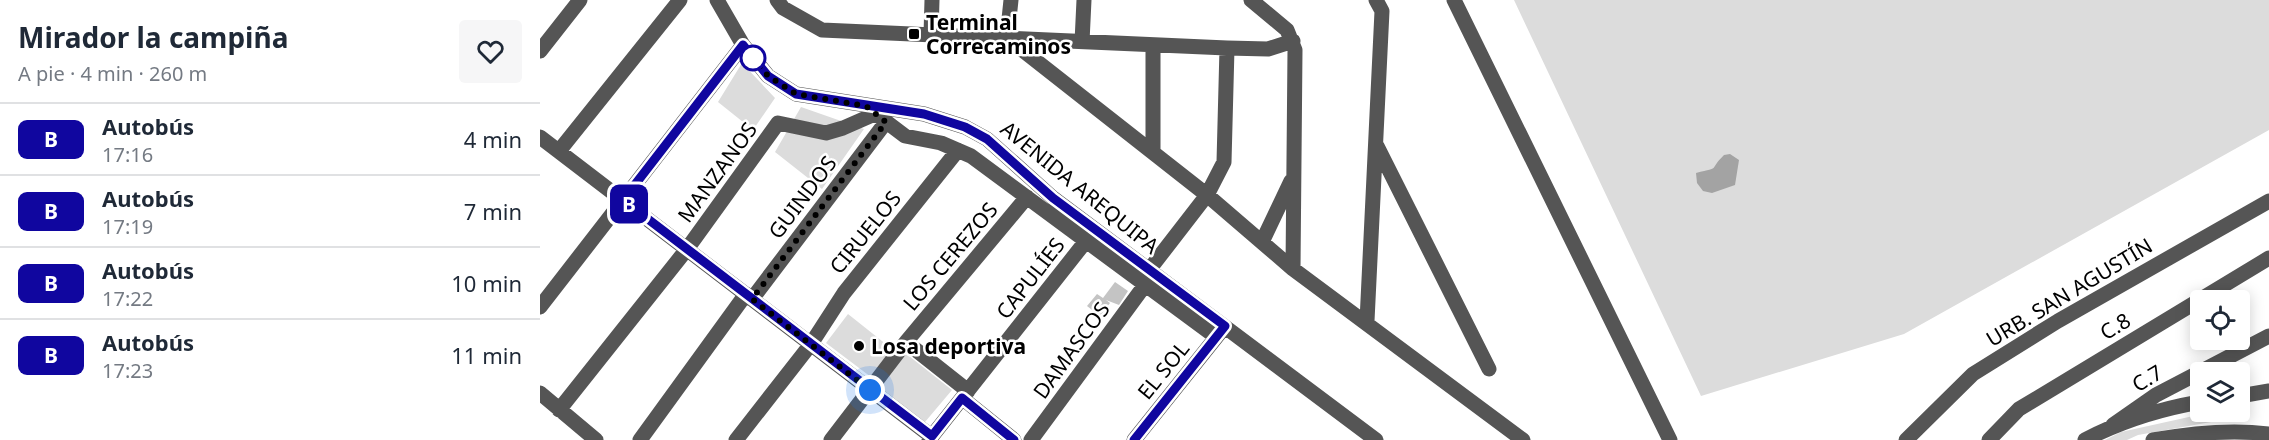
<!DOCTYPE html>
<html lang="es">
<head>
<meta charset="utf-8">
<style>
  :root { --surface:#fff; --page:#f6f6f7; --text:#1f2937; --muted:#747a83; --line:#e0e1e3 }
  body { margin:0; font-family:"Noto Sans",sans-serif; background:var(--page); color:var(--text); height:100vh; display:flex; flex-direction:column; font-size:22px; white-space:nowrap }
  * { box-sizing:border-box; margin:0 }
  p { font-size:20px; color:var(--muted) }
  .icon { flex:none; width:33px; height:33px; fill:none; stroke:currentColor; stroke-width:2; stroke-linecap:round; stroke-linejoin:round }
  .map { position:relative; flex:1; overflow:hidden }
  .panel { display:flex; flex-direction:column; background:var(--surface); width:540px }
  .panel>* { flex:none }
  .badge { padding:0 12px; border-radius:9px; font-size:21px; line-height:39px }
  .controls { position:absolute; left:1650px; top:290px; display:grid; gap:12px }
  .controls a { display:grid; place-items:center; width:60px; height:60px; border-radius:6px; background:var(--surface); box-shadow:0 3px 15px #0003; font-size:30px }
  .you { position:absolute; width:30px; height:30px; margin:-15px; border:4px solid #fff; border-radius:50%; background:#1a73e8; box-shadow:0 0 0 9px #1a73e833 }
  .map>.badge { position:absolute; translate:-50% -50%; box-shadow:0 0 0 3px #fff }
  .round { display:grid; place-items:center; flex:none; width:63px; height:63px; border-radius:6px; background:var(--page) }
  .headline { display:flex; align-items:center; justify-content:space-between; height:102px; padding:0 18px }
  h1 { font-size:28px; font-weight:700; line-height:45px }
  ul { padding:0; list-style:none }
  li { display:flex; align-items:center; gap:18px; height:72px; padding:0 18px; border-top:2px solid var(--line) }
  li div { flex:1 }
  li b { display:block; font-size:22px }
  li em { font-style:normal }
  li .badge { min-width:66px; font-weight:700; text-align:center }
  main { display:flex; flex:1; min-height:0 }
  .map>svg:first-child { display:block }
  .green { fill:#dcdcdc }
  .water { fill:#a3a3a3 }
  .building { fill:#c4c4c4 }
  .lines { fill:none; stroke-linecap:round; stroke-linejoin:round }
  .minor { stroke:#555; stroke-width:15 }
  .line-casing { stroke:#fff; stroke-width:14 }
  .line { stroke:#10069f; stroke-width:9 }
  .walk { stroke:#000; stroke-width:6; stroke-dasharray:0 10.8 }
  .poi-dot { fill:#000; stroke:#fff; stroke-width:2 }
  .stop-dot { fill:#fff; stroke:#10069f; stroke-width:3 }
  .labels { text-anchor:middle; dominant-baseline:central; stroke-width:5; stroke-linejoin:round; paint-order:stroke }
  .poi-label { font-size:21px; font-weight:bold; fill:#000; stroke:#fff; text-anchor:start }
  .street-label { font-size:21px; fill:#000; stroke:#fff }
</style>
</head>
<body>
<main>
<section class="panel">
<div class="headline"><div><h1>Mirador la campiña</h1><p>A pie · 4 min · 260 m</p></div><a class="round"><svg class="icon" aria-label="heart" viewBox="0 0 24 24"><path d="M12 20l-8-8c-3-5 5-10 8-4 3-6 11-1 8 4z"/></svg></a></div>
<ul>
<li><span class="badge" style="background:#10069f;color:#fff">B</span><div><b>Autobús</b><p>17:16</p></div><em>4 min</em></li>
<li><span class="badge" style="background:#10069f;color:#fff">B</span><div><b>Autobús</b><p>17:19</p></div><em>7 min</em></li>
<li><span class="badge" style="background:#10069f;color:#fff">B</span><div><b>Autobús</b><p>17:22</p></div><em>10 min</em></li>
<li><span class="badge" style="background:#10069f;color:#fff">B</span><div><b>Autobús</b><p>17:23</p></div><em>11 min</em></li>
</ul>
</section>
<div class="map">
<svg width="1729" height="440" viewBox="0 0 1729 440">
  <rect width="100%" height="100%" fill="#fff"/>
  <path class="green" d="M 974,0 L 1729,0 L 1729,130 L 1364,334 L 1161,396 Z
    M 202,63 L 235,98 L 213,130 L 178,102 Z
    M 261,107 L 324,129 L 282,189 L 235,152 Z
    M 308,314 L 352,349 L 331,377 L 286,343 Z
    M 364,352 L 412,390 L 385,422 L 337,387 Z
    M 1676,411 L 1684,411 L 1688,419 L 1598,435 L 1587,440 L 1565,440 L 1581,432 Z"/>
  <path class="water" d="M 1190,154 L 1199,160 L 1195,185 L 1172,193 L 1163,191 L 1157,183 L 1156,173 C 1183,166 1167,172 1184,155 Z"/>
  <path class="building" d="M 575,282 L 588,291 L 579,305 L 566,300 L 570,303 L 560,316 L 547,306 L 557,294 L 563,298 Z"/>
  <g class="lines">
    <path class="minor" d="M 177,0 L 203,45 L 228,76 L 256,94 L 384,114 L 425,127 L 447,139 L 513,198 L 836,440
      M 237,0 L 243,8 L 282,30 L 687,48 L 728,49 L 753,41
      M 471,0 L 467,38 L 667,195 L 753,269 L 983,440
      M 711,0 L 747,30 L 755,50 L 753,269
      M 914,0 L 1130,440
      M 391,35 L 392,0
      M 542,42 L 544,0
      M 613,45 L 613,152
      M 0,51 L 40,0
      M 328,108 L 365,136 L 401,143 L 431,156 L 676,337
      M 0,137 L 391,436
      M 837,146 L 949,369
      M 19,151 L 140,0
      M 722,242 L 751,181
      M 609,270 L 667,195 L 684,162 L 687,48
      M 212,299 L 346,122
      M 0,307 L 203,45
      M 827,321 L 842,11 L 836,0
      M 366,342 L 487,197
      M 0,393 L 56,440
      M 1700,396 L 1729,391
      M 422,398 L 474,440
      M 19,410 L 147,249 L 238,123 L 286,133 L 303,128 L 335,114
      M 1573,425 L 1616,395 L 1729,336
      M 100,440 L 206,294
      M 196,440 L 271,344 L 304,293 L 418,150
      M 291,440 L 366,342 L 428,391
      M 389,440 L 546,241
      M 491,440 L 605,285
      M 594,440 L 682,330
      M 1366,440 L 1433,374 L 1518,321 L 1729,201
      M 1449,440 L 1479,409 L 1729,258
      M 1545,440 C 1581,421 1620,409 1660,402
      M 1613,440 C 1652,433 1690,429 1729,434"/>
  </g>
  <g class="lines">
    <defs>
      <path id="line" d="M 474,440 L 422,398 L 392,436 L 83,200 L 203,45 L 228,76 L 256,94 L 384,114 L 425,127 L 447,139 L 513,198 L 685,326 L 594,440"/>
    </defs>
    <use href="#line" class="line-casing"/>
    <use href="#line" class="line"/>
    <path class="walk" d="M 213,58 L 228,76 L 256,94 L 326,106 L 346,122 L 212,299 L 330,390"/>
  </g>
  <g class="poi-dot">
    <rect x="368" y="28" width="12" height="12" rx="3"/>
    <circle cx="319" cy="346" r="6"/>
  </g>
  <circle class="stop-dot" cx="213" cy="58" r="12"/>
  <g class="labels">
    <g class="poi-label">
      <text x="386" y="22">Terminal<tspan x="386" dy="24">Correcaminos</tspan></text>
      <text x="331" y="346">Losa deportiva</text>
    </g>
    <g class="street-label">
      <text transform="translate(177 172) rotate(-54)">MANZANOS</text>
      <text transform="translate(540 187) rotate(39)">AVENIDA AREQUIPA</text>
      <text transform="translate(262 197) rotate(-53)">GUINDOS</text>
      <text transform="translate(325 232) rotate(-51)">CIRUELOS</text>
      <text transform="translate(410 256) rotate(-50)">LOS CEREZOS</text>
      <text transform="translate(490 278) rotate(-52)">CAPULÍES</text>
      <text transform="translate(1529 292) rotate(-31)">URB. SAN AGUSTÍN</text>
      <text transform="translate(1575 326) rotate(-31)">C.8</text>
      <text transform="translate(531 350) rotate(-54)">DAMASCOS</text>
      <text transform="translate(623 370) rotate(-51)">EL SOL</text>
      <text transform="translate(1607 378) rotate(-31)">C.7</text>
    </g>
  </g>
</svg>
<div class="controls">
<a><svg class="icon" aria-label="locate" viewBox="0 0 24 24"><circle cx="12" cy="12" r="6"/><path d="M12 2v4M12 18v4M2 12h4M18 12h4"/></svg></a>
<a><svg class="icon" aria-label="layers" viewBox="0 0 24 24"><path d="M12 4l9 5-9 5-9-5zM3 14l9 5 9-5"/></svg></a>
</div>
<div class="you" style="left:330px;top:390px"></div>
<b class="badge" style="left:89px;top:204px;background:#10069f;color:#fff">B</b>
</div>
</main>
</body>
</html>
